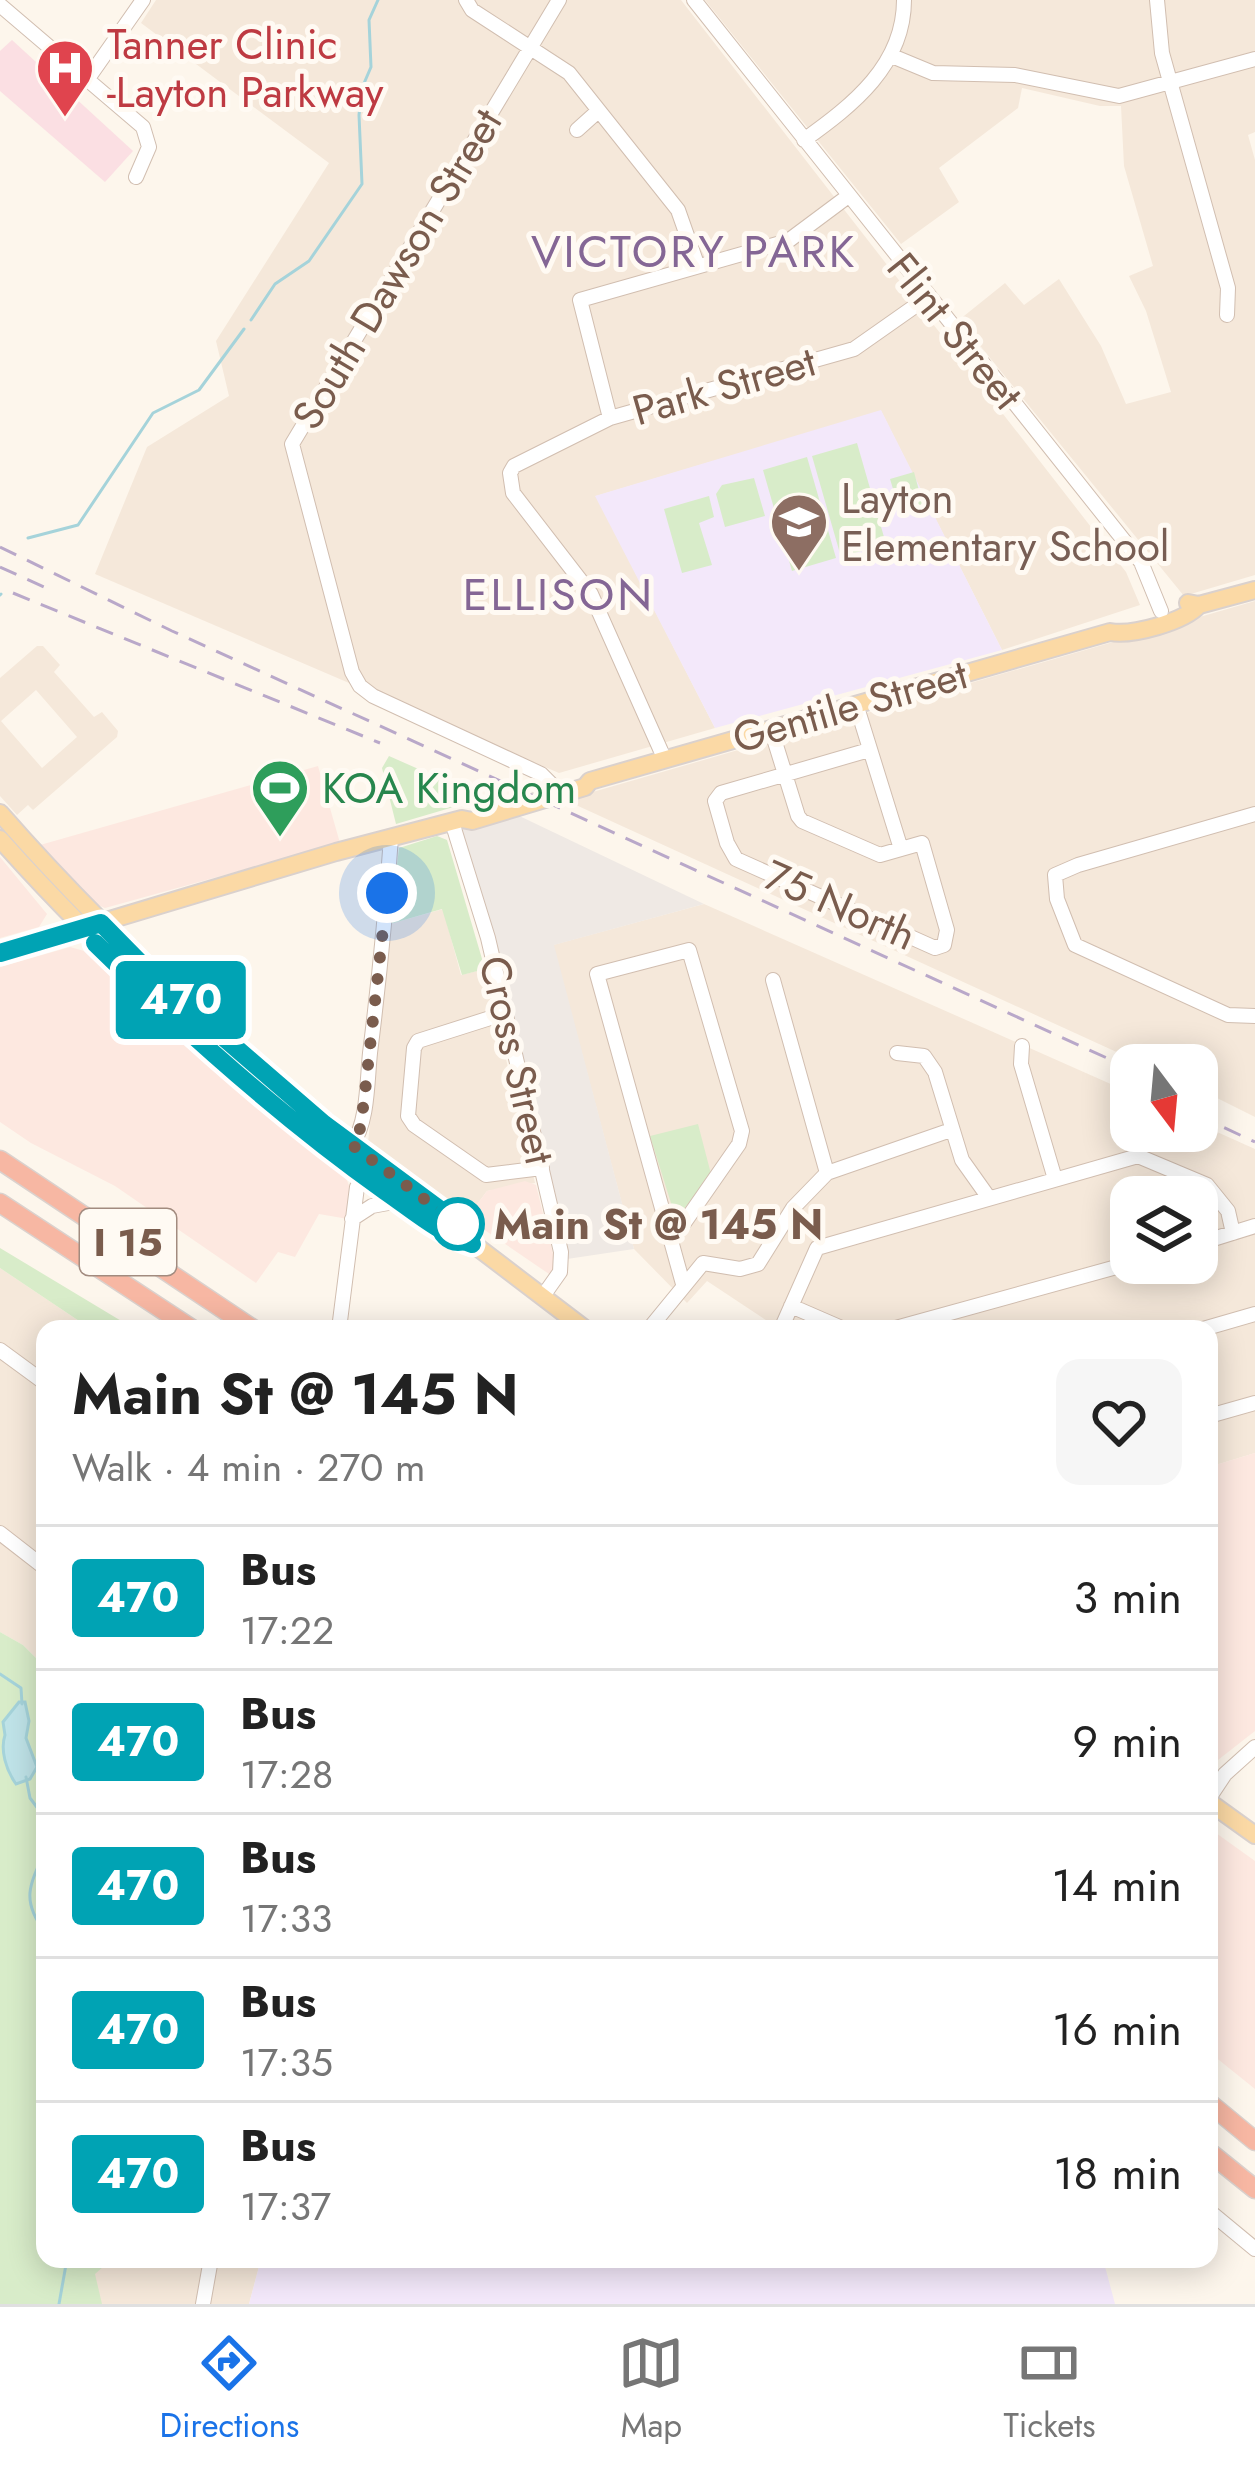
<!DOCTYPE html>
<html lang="en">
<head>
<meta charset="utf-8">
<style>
  :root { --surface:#fff; --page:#f6f6f6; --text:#222; --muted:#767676; --line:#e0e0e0; --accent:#1a73e8 }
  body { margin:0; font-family:Jost,sans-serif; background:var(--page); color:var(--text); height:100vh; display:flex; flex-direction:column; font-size:45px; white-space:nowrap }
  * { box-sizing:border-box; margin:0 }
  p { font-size:39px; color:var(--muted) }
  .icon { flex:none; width:66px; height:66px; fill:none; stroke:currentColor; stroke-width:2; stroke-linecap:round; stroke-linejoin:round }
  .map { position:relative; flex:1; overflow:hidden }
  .panel { position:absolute; left:36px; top:1320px; width:1182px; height:948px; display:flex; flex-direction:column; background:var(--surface); border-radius:24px; box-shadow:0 6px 30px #0003 }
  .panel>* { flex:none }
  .badge { padding:0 24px; border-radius:9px; font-size:42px; line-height:78px }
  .needle { width:78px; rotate:164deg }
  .buttons { position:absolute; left:1110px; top:1044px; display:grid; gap:24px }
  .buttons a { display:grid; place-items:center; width:108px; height:108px; border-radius:24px; background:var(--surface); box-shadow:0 6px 30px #0003; font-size:60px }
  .you { position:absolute; width:60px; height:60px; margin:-30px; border:9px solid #fff; border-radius:50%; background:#1a73e8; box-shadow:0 0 0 18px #1a73e833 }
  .map>.badge { position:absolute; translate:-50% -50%; box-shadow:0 0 0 6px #fff }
  .round { display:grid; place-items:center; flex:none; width:126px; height:126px; border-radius:24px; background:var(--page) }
  .headline { display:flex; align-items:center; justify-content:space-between; height:204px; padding:0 36px }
  h1 { font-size:57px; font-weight:700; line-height:90px }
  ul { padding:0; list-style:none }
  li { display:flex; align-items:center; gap:36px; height:144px; padding:0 36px; border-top:3px solid var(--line) }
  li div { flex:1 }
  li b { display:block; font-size:45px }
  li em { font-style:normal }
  li .badge { min-width:132px; font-weight:700; text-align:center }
  .menu { display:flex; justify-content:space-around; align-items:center; height:168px; border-top:3px solid var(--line); background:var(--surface); font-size:33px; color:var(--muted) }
  .menu a { display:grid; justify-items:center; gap:6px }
  .menu .active { color:var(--accent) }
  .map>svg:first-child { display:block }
  .residential { fill:#f5e8da; fill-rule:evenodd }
  .commercial { fill:#fde8e0 }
  .industrial { fill:#efe9e4 }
  .education { fill:#f3e8fa }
  .medical { fill:#fbdfe3 }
  .green { fill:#d8ecc9 }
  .water { fill:#bfe3e8; stroke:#a5d3da; stroke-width:3 }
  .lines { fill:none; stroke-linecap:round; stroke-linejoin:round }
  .stream { stroke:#a5d3da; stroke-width:3 }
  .minor-casing { stroke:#d1beb0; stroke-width:16 }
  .major-casing { stroke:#dad1cd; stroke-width:20 }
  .highway-casing { stroke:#dad1cd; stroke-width:21 }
  .minor { stroke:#fff; stroke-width:14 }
  .major { stroke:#fbd9a5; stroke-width:16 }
  .highway { stroke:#f7b7a3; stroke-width:18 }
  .rail { stroke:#b9a8c9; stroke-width:3; stroke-dasharray:18 12; stroke-linecap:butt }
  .line-casing { stroke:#fff; stroke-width:27 }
  .line { stroke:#00a3b4; stroke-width:18 }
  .walk { stroke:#7a5c4d; stroke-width:12; stroke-dasharray:0 21.6 }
  .stop-dot { fill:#fff; stroke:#00a3b4; stroke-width:6 }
  .labels { text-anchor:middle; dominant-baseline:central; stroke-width:10; stroke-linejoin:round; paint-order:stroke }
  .shield { fill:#fffaf3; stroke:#a28b7f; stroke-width:3 }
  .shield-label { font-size:39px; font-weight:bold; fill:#7a5c4d }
  .health-label { font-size:42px; fill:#be3a42; stroke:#fffaf3; text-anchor:start }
  .street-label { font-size:42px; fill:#7a5c4d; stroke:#fffaf3 }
  .education-label { font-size:42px; fill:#785e54; stroke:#fffaf3; text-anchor:start }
  .leisure-label { font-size:42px; fill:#27864d; stroke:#fffaf3; text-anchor:start }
  .stop-label { font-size:42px; font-weight:bold; fill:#7a5c4d; stroke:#fffaf3; text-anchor:start }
  .neighbourhood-label { font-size:45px; letter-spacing:3px; fill:#846695; stroke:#fffaf3 }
</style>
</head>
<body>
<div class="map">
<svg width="1255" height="2304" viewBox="0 0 1255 2304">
  <rect width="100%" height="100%" fill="#fdf6ec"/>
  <path class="residential" d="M 156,0 L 681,0 L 1126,572 L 1140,605 L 1002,650 L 881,411 L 596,496 L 715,728 L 559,773 L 95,574 L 147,447 L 229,396 L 216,341 L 329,163 L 141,23 Z
    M 705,0 L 1255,0 L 1255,132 L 1248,135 L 1255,160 L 1255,575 L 1184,596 L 959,320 L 1005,283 L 1024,305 L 1059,279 L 1101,346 L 1126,404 L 1171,392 L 1146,311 L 1129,276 L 1153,266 L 1124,166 L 1121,106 L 1100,106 L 1022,88 L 1018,108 L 939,168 L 959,202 L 901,244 Z
    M 1255,601 L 1255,1117 L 1197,1088 L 1197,1065 L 1145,1065 L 565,800 Z
    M 37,646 L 43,646 L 60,665 L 54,672 L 94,717 L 102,712 L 118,731 L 117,737 L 33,810 L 28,805 L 17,815 L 0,796 L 0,678 ZM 36,690 L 77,737 L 42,768 L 1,721 Z
    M 704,904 L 1131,1093 L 1131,1131 L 1197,1131 L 1197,1123 L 1255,1149 L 1255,1453 L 1209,1467 L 1209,1329 L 770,1329 L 772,1324 L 707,1281 L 687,1303 L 634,1249 L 553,945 ZM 1131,1197 L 1197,1197 L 1197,1263 L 1131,1263 Z
    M 443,909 L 461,975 L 485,969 L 535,1183 L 487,1191 L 467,1218 L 368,1143 L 390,924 Z
    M 0,1268 L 91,1329 L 45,1329 L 45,1667 L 23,1645 L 0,1632 Z
    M 87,2259 L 261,2259 L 249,2304 L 63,2304 Z"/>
  <path class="commercial" d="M 318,766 L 340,843 L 105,908 L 93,903 L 40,845 Z
    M 0,857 L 47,914 L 39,927 L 0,938 Z
    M 70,947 L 88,952 L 172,1031 L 346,1178 L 350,1188 L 348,1219 L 319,1214 L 295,1257 L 278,1252 L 256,1283 L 115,1186 L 31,1143 L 0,1122 L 0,967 Z
    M 525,1181 L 536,1185 L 554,1258 L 553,1271 L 549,1274 L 467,1218 L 487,1191 Z
    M 1255,1453 L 1255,1731 L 1209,1767 L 1209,1467 Z
    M 1209,1828 L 1255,1861 L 1255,2089 L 1209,2052 Z"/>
  <path class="industrial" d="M 511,812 L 704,904 L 554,945 L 634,1249 L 567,1259 L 459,828 Z"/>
  <path class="education" d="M 881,410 L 1002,650 L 715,728 L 595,496 Z
    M 261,2259 L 1103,2259 L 1115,2304 L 249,2304 Z"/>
  <path class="medical" d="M 12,40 L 133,151 L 105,182 L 0,91 L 0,51 Z"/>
  <path class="green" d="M 857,443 L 886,544 L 841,557 L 812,456 Z
    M 807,457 L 836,558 L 792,571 L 763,470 Z
    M 914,472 L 924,509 L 901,515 L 890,479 Z
    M 754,478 L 765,516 L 725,527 L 716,494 L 722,485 Z
    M 709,496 L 714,517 L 699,523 L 712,565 L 682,573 L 664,509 Z
    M 389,756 L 484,798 L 396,824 L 382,768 Z
    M 437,836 L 447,840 L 485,969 L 462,975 L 442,909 L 390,924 L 399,848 Z
    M 698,1124 L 711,1174 L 676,1219 L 650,1136 Z
    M 0,1248 L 123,1322 L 131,1329 L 91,1329 L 0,1268 Z
    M 0,1632 L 23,1645 L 45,1667 L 45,2259 L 112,2259 L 95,2274 L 102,2304 L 0,2304 Z"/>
  <path class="water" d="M 19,1702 L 25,1702 L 29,1721 L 26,1738 L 37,1767 L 30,1779 L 16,1784 C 6,1770 0,1750 5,1735 L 3,1722 Z"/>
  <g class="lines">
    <path class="stream" d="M 251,320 L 275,284 L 309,261 L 362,184 L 359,115 L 362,88 L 371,67 L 369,20 L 378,0
      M 28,538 L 78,525 L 153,413 L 199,390 L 244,329
      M 0,595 L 1,594
      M 0,1674 L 21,1688 L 22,1704
      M 26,1777 L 30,1798 L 45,1818
      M 45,1852 C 29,1885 21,1901 45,1932
      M 45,2088 L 39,2093 L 45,2127
      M 45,2133 L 45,2144
      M 59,2304 L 67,2259"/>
    <defs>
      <path id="minor" d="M 466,0 L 472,10 L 569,73 L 678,210 L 697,264
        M 694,0 L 1141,562 L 1161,611
        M 1157,0 L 1162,53 L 1228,288 L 1227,315
        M 0,5 L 143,127 L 149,147 L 136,177
        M 892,56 L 933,73 L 1015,75 L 1119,96 L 1255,59
        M 89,77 L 143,0
        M 577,130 L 597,112
        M 804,140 C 853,105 904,65 904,0
        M 610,418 L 580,300 L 788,241 L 847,197
        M 856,704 L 901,849
        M 771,729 L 798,816 L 802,821 L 880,855 L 922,843 L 947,930 L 944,945 L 935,948 L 736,859 L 727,843 L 715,801 L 721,793 L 869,750
        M 665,760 L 591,594 L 513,493 L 510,473 L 514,466 L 610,418 L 854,349 L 928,297
        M 552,785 L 541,774 L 373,696 L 360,686 L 352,672 L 292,444 L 559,0
        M 1255,814 L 1078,865 L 1055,875 L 1057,899 L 1075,945 L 1228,1015 L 1255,1016
        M 452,822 L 488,938 L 561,1252 L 560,1272 L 543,1296
        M 506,1013 L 418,1041 L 414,1048 L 408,1116 L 414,1125 L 486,1175 L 542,1168
        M 1022,1046 L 1021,1064 L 1055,1179
        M 897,1053 L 924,1056 L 935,1072 L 962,1160 L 989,1198
        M 1119,1092 L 1131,1101
        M 352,1145 C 368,1122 367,1082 370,1053 C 379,981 386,910 391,837
        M 1138,1156 L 1142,1131
        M 827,1173 L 951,1130
        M 352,1219 L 372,1206 L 399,1201
        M 672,1231 L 682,1226 L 739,1144 L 742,1131 L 689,950 L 597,974 L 683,1284
        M 1197,1244 L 1255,1226
        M 791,1306 L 844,1329
        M 339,1329 L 357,1187 L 365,1177
        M 649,1329 L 703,1263 L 740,1269 L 758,1264 L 793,1208 L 827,1173 L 773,980
        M 781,1329 L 817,1248 L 1138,1156 L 1207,1185 L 1228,1211 L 1233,1233
        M 892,1329 L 1131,1263
        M 1203,1329 L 1255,1314
        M 0,1350 L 45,1383
        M 1209,1416 L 1255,1403
        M 0,1533 L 45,1568
        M 1209,1798 L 1225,1774 L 1255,1747
        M 1209,2211 L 1255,2249
        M 203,2304 L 211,2259"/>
      <path id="major" d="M 1188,603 L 1199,605 L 1255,590
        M 0,813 C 137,970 290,1099 458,1223 L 472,1243 L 585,1329
        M 0,839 C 94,945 197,1039 306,1130 C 351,1168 418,1226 472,1243
        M 0,953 L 336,852 L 462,819 L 472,821 L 585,787 L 590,781 L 1110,632 C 1132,636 1184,622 1199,605
        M 1209,1802 L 1255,1835"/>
      <path id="highway" d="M 0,1160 L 253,1329
        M 0,1203 L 192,1329
        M 1209,2103 L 1255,2141
        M 1209,2152 L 1255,2189"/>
    </defs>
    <use href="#minor" class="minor-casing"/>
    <use href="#major" class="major-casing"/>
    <use href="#highway" class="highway-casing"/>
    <use href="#minor" class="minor"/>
    <use href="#major" class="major"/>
    <use href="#highway" class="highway"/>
    <path class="rail" d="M 0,547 L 172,631 L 1131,1069
      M 0,567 L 44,587
      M 13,593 L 380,743
      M 1197,1115 L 1255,1142"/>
  </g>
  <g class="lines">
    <defs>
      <path id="line" d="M 0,953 L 101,923 L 156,979 L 324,1124 L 458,1223 L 472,1244 C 439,1233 414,1211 385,1191 C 282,1118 185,1031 95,943"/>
    </defs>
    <use href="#line" class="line-casing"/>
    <use href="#line" class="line"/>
    <path class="walk" d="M 387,893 L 364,1101 L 359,1135 L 352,1145 L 458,1224"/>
  </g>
  <defs>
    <symbol id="hospital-pin" viewBox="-11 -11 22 30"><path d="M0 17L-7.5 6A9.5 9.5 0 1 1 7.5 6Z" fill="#e0444e" stroke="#fffaf3"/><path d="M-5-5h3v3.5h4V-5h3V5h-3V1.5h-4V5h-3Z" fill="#fff"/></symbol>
    <symbol id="school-pin" viewBox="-11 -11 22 30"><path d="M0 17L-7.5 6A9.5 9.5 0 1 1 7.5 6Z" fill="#8d6e63" stroke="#fffaf3"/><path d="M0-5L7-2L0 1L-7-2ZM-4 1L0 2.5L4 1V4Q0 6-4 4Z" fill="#fff"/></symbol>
    <symbol id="stadium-pin" viewBox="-11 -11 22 30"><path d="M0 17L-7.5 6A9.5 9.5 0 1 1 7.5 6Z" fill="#2e9e5b" stroke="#fffaf3"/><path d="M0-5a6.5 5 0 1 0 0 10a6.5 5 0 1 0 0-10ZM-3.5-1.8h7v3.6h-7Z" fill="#fff"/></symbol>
  </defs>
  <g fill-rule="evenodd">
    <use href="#hospital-pin" x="32" y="35" width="66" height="90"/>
    <use href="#school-pin" x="766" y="489" width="66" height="90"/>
    <use href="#stadium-pin" x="247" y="755" width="66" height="90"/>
  </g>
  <circle class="stop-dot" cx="458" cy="1224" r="24"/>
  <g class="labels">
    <rect class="shield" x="80" y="1209" width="96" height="66" rx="9"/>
    <g class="shield-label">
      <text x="128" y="1242">I 15</text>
    </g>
    <g class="health-label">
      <text x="107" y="44">Tanner Clinic<tspan x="107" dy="48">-Layton Parkway</tspan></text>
    </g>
    <g class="street-label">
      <text transform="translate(397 269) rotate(-59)">South Dawson Street</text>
      <text transform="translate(955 331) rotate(51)">Flint Street</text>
      <text transform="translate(724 386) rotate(-16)">Park Street</text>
      <text transform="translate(850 706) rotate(-16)">Gentile Street</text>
      <text transform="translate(840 905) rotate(24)">75 North</text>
      <text transform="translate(517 1060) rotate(77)">Cross Street</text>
    </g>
    <g class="education-label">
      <text x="841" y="498">Layton<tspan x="841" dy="48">Elementary School</tspan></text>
    </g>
    <g class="leisure-label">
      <text x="322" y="788">KOA Kingdom</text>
    </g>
    <g class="stop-label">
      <text x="494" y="1224">Main St @ 145 N</text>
    </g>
    <g class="neighbourhood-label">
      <text x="694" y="251">VICTORY PARK</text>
      <text x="559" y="594">ELLISON</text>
    </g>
  </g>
</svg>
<div class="buttons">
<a><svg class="needle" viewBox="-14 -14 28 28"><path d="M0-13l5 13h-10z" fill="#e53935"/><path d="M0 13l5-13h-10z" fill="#767676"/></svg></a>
<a><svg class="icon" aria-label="layers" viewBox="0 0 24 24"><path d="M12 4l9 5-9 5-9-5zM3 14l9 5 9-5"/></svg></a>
</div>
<div class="you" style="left:387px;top:893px"></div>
<b class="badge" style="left:181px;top:1000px;background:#00a3b4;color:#fff">470</b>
<section class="panel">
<div class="headline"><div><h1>Main St @ 145 N</h1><p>Walk · 4 min · 270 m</p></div><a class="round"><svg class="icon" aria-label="heart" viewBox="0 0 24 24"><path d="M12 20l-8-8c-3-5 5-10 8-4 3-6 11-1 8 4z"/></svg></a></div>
<ul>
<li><span class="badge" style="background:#00a3b4;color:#fff">470</span><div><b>Bus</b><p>17:22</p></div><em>3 min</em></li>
<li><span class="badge" style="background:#00a3b4;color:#fff">470</span><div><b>Bus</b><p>17:28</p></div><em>9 min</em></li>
<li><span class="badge" style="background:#00a3b4;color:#fff">470</span><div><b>Bus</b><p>17:33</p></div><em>14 min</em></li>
<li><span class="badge" style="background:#00a3b4;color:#fff">470</span><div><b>Bus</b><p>17:35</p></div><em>16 min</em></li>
<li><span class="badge" style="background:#00a3b4;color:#fff">470</span><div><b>Bus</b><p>17:37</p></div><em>18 min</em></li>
</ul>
</section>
</div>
<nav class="menu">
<a class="active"><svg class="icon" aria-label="directions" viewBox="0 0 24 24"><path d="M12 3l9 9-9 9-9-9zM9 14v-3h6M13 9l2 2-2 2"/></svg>Directions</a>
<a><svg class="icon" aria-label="map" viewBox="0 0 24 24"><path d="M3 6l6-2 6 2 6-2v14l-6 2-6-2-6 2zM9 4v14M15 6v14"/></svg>Map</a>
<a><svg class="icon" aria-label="tickets" viewBox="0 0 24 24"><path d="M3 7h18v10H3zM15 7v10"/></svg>Tickets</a>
</nav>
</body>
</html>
